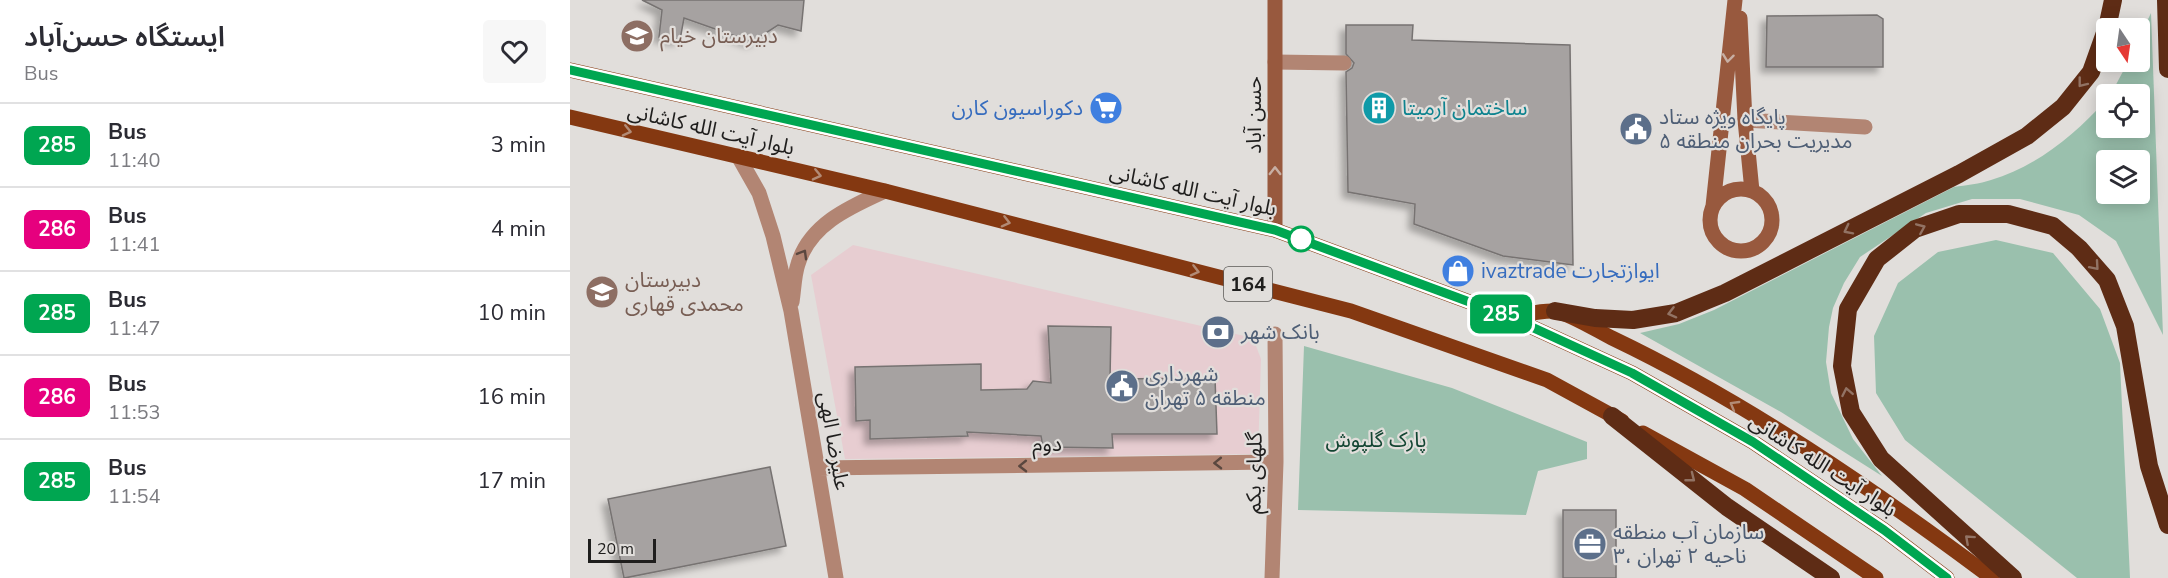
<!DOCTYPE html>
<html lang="en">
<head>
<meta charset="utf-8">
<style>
  :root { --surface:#fff; --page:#f7f7f7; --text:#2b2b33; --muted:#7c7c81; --line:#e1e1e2 }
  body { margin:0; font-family:"Nunito Sans","Noto Sans Arabic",sans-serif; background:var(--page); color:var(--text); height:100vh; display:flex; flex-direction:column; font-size:22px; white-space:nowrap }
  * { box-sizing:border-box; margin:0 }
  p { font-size:20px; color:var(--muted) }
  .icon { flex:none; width:33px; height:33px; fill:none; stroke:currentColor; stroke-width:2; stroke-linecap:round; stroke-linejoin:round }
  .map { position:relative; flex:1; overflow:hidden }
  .sheet { display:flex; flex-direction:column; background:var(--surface); width:570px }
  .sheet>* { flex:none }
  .badge { padding:0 12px; border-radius:9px; font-size:21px; line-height:39px }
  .needle { width:39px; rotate:167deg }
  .buttons { position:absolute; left:1526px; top:18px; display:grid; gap:12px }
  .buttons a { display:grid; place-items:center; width:54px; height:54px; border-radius:6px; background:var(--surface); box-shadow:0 3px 15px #0003; font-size:30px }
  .scale { position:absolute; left:18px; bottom:15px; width:68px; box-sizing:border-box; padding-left:6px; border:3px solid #1f1e1d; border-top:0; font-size:16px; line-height:21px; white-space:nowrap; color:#1f1e1d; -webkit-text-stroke:4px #e1dedb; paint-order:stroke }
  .map>.badge { position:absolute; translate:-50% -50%; box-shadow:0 0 0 3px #fff }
  .round { display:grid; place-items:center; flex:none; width:63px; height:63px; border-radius:6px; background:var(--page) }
  .headline { display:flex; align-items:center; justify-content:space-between; height:102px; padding:0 24px }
  h1 { font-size:28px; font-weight:600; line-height:45px }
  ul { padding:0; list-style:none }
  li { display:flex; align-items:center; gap:18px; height:84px; padding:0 24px; border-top:2px solid var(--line) }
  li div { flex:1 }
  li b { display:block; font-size:22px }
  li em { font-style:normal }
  li .badge { min-width:66px; font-weight:700; text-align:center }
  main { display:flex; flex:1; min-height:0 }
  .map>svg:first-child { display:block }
  .commercial { fill:#e7cdd1 }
  .green { fill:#9ac0ad; fill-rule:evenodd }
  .building { fill:#a6a2a1; stroke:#777372; stroke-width:1.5; filter:url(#shadow) }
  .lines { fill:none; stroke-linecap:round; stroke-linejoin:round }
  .street { stroke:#b28573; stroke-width:15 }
  .secondary { stroke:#98593e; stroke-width:15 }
  .primary { stroke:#843811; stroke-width:15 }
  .highway { stroke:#5e2c15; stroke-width:18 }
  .oneway { stroke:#c7afa4 }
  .oneway2 { stroke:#927364 }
  .oneway3 { stroke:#b28b76 }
  .oneway4 { stroke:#5a473f }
  .line-casing { stroke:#fff; stroke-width:14 }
  .line { stroke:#00a651; stroke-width:9 }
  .stop-dot { fill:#fff; stroke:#00a651; stroke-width:3 }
  .labels { text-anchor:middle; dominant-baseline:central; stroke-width:4.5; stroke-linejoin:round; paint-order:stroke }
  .shield { fill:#e1dedb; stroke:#595856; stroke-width:1.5 }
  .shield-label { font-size:20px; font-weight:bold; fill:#1f1e1d }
  .education-label { font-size:21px; fill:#785e54; stroke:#e1dedb; text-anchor:start }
  .shop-label { font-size:21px; fill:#366cbe; stroke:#e1dedb; text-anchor:end }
  .culture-label { font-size:21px; fill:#0d838f; stroke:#e1dedb; text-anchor:start }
  .street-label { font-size:21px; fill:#1f1e1d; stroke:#e1dedb }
  .service-label { font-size:21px; fill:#4e5e75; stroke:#e1dedb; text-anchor:start }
  .park-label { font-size:21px; fill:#134532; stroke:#e1dedb }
</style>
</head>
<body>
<main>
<section class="sheet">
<div class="headline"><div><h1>ایستگاه حسن‌آباد</h1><p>Bus</p></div><a class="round"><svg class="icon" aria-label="heart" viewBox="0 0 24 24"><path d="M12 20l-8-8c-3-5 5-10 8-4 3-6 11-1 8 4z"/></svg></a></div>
<ul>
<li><span class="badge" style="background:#00a651;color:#fff">285</span><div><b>Bus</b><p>11:40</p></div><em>3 min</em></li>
<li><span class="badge" style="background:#e6007e;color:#fff">286</span><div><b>Bus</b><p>11:41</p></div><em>4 min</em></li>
<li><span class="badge" style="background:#00a651;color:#fff">285</span><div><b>Bus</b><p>11:47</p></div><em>10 min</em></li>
<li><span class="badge" style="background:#e6007e;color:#fff">286</span><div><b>Bus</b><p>11:53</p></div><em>16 min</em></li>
<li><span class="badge" style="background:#00a651;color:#fff">285</span><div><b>Bus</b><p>11:54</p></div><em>17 min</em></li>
</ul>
</section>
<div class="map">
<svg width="1598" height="578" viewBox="0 0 1598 578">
  <defs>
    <filter id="shadow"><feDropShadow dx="-5.5" dy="5.5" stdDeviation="3" flood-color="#0004"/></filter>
  </defs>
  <rect width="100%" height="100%" fill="#e1dedb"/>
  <path class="commercial" d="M 283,245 L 683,338 L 691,359 L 688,454 L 275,459 L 241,275 Z"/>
  <path class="green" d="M 1581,13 L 1593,335 L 1546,241 L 1509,215 L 1450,199 L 1402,199 L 1356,213 L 1290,257 L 1274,283 L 1263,308 L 1259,327 L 1256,362 L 1261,393 L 1283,439 L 1312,476 L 1211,412 L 1070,333 L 1109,324 L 1144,310 L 1384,187 C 1396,185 1410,184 1421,180 C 1467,166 1505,135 1536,100 L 1536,128 L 1569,128 L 1569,94 L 1541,94 L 1558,62 L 1569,62 L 1569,38 ZM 1536,160 L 1569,160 L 1569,194 L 1536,194 Z
    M 1426,240 L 1483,253 L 1530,309 L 1550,363 L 1560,578 L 1507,578 L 1335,440 L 1306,393 L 1304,336 L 1328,283 L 1368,252 Z
    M 734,346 L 882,388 L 1017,442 L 1017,459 L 968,471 L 956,515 L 728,510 Z"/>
  <path class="building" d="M 72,0 L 234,0 L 231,31 L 208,25 L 182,42 L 114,18 L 110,40 L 89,37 L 92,10 Z
    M 1307,15 L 1313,19 L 1313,67 L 1196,67 L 1197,16 Z
    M 776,25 L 843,25 L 842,40 L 1000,45 L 1003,265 L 933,256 L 844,224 L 845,204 L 778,192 L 776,72 L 782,68 L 784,63 L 776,54 Z
    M 478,326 L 541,327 L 540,379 L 645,378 L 647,434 L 542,434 L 543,448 L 473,447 L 471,436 L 397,432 L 398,436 L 300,439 L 300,420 L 286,421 L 285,367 L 411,364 L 411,390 L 457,389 L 463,381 L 481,383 Z
    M 200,467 L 216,546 L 54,578 L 38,499 Z
    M 993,510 L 1046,510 L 1046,578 L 993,578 Z"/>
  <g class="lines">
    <path class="street" d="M 705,62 L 774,63
      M 1175,120 L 1295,127
      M 168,156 L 189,193 L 203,236 L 221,311 L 266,578
      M 222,302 C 224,290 224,276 228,264 C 240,224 280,207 315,191
      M 248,468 L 706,462
      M 702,578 L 706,462 L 705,334"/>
    <path class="secondary" d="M 1170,18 L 1175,120 L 1182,191
      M1140 220a31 31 0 1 1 62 0a31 31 0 1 1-62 0Z
      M 1143,206 L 1165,0
      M 705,230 L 705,0"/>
    <path class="primary" d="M 0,70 L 705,230 L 940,317 L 1062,373 L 1183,442 L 1314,530 L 1377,578
      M 0,117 L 315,191 L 781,311 L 977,380 L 1052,421
      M 940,317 C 953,315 971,310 985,311 C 999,313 1028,331 1042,338 C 1176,402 1303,489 1422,578
      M 1073,433 L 1175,489 L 1306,578"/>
    <path class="highway" d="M 1596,0 L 1598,69
      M 1537,28 L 1543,0
      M 985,311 L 1025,318 L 1063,320 L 1106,313 L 1155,293 L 1389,174 L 1457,136 L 1493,107 L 1521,72 L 1536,30
      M 1042,416 L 1157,507 L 1261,578
      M 1443,578 L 1311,459 L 1281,412 L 1272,366 L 1278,309 L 1307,259 L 1345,229 L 1389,214 L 1438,214 L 1483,226 L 1509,248 L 1537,280 L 1555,326 L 1579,466 L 1598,525"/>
  </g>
  <defs><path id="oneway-chevron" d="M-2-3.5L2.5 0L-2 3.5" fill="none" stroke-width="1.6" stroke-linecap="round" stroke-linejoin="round" transform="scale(1.5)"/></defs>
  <g class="oneway">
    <use href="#oneway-chevron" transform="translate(1158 58) rotate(97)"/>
    <use href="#oneway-chevron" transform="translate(705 171) rotate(-90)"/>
  </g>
  <g class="oneway2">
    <use href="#oneway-chevron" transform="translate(1512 83) rotate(128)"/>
    <use href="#oneway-chevron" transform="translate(1351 228) rotate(-23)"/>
    <use href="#oneway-chevron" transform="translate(1278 230) rotate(153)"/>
    <use href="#oneway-chevron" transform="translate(1525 266) rotate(49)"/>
    <use href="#oneway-chevron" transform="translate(1102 313) rotate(166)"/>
    <use href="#oneway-chevron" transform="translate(1277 392) rotate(-101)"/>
    <use href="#oneway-chevron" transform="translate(1121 478) rotate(38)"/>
    <use href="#oneway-chevron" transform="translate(1399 539) rotate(-138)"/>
  </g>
  <g class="oneway3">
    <use href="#oneway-chevron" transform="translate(57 131) rotate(13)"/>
    <use href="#oneway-chevron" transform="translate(247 175) rotate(13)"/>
    <use href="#oneway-chevron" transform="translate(436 222) rotate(14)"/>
    <use href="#oneway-chevron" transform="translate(625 271) rotate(14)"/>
    <use href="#oneway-chevron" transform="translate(1164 405) rotate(-150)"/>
  </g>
  <g class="oneway4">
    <use href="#oneway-chevron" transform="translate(233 254) rotate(-60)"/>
    <use href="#oneway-chevron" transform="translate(648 463) rotate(179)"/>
    <use href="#oneway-chevron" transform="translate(453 466) rotate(179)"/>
  </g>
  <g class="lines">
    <defs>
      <path id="line" d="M 0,70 L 705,230 L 940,317 L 1062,373 L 1183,442 L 1314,530 L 1377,578"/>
    </defs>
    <use href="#line" class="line-casing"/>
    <use href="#line" class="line"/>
  </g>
  <defs>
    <symbol id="school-disc" viewBox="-11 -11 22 22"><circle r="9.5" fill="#8d6e63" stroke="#e1dedb"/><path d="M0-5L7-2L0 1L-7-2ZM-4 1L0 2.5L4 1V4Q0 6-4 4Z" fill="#fff"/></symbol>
    <symbol id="supermarket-disc" viewBox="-11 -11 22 22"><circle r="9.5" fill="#3f7fe0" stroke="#e1dedb"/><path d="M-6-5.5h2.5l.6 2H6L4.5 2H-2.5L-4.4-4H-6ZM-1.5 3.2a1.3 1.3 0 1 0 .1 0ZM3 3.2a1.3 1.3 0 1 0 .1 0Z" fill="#fff"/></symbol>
    <symbol id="building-disc" viewBox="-11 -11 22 22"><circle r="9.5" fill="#0f9aa8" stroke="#e1dedb"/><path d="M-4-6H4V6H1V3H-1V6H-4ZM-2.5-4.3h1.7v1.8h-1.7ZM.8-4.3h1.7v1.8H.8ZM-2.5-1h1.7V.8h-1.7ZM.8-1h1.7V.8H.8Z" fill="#fff"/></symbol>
    <symbol id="civic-disc" viewBox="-11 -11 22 22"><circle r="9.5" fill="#5c6f8a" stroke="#e1dedb"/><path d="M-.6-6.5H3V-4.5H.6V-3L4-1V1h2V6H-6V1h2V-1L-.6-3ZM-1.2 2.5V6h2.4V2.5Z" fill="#fff"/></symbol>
    <symbol id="shop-disc" viewBox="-11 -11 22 22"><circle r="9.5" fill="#3f7fe0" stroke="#e1dedb"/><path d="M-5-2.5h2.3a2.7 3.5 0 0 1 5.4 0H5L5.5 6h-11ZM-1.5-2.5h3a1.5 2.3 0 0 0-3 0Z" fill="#fff"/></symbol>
    <symbol id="bank-disc" viewBox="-11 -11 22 22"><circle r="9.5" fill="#5c6f8a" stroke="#e1dedb"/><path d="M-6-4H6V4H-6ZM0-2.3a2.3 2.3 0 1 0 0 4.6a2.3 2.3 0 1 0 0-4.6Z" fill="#fff"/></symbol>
    <symbol id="office-disc" viewBox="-11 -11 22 22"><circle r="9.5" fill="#5c6f8a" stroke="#e1dedb"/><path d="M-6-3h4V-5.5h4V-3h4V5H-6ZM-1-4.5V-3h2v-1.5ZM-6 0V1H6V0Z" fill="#fff"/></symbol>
  </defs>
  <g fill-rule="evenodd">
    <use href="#school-disc" x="48" y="17" width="38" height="38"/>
    <use href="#supermarket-disc" x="517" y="89" width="38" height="38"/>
    <use href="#building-disc" x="790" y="89" width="38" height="38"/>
    <use href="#civic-disc" x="1047" y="110" width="38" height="38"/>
    <use href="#shop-disc" x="869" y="252" width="38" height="38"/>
    <use href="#school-disc" x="13" y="273" width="38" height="38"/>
    <use href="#bank-disc" x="629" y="313" width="38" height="38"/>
    <use href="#civic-disc" x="533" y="367" width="38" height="38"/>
    <use href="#office-disc" x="1001" y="525" width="38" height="38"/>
  </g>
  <circle class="stop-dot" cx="731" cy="239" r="12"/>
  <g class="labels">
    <rect class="shield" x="654" y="267" width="48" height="34" rx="4.5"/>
    <g class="shield-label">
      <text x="678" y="284">164</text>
    </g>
    <g class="education-label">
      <text x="90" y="36">دبیرستان خیام</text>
      <text x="55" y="280">دبیرستان<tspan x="55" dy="24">محمدی قهاری</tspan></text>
    </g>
    <g class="shop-label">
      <text x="513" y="108">دکوراسیون کارن</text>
      <text x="911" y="271" text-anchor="start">ivaztrade ایوازتجارت</text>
    </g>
    <g class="culture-label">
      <text x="832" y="108">ساختمان آرمیتا</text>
    </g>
    <g class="street-label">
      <text transform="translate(684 115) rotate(-90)">حسن آباد</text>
      <text transform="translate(141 129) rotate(13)">بلوار آیت الله کاشانی</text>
      <text transform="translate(623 190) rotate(13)">بلوار آیت الله کاشانی</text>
      <text transform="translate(264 441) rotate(80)">علیرضا الهی</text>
      <text transform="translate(477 444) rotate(-1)">دوم</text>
      <text transform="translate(1253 465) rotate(33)">بلوار آیت الله کاشانی</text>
      <text transform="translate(684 473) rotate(-89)">گلهای یکم</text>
    </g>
    <g class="service-label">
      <text x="1089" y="117">پایگاه ویژه ستاد<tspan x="1089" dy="24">مدیریت بحران منطقه ۵</tspan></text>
      <text x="671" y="332">بانک شهر</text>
      <text x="575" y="374">شهرداری<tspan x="575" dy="24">منطقه ۵ تهران</tspan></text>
      <text x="1043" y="532">سازمان آب منطقه<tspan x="1043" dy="24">۳، ناحیه ۲ تهران</tspan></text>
    </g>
    <g class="park-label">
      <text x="806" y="440">پارک گلپوش</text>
    </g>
  </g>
</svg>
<div class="buttons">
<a><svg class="needle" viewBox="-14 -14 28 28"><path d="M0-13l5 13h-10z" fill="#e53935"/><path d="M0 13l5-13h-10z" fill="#7c7c81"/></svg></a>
<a><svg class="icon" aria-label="locate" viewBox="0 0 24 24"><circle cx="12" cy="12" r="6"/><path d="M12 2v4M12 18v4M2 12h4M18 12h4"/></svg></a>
<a><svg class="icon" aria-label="layers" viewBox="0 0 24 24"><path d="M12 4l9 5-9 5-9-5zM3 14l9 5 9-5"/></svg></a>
</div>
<div class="scale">20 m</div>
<b class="badge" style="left:931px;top:314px;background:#00a651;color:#fff">285</b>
</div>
</main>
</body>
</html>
